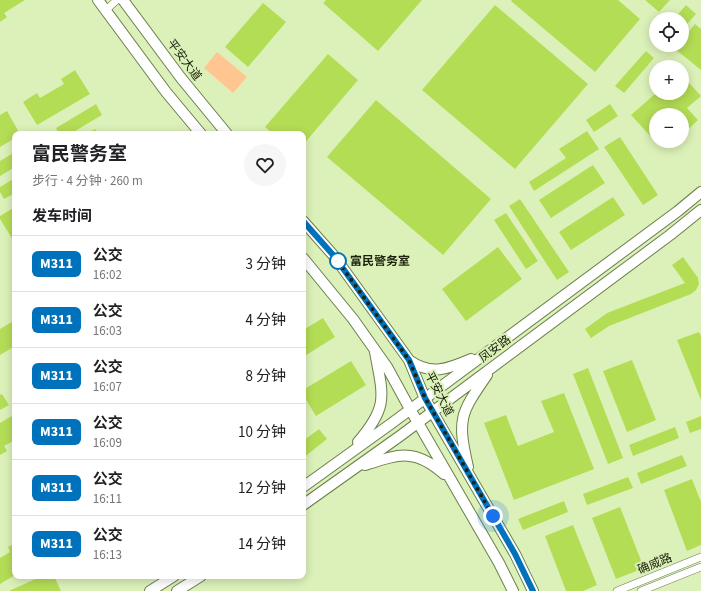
<!DOCTYPE html>
<html lang="zh">
<head>
<meta charset="utf-8">
<style>
  :root { --surface:#fff; --page:#f6f6f6; --text:#202124; --muted:#757577; --line:#e0e0e0 }
  body { margin:0; font-family:"Source Sans 3","Noto Sans SC",sans-serif; background:var(--page); color:var(--text); height:100vh; display:flex; flex-direction:column; font-size:15px; white-space:nowrap }
  * { box-sizing:border-box; margin:0 }
  p { font-size:13px; color:var(--muted) }
  .icon { flex:none; width:22px; height:22px; fill:none; stroke:currentColor; stroke-width:2; stroke-linecap:round; stroke-linejoin:round }
  .map { position:relative; flex:1; overflow:hidden }
  .side { position:absolute; left:12px; top:131px; width:294px; height:448px; display:flex; flex-direction:column; background:var(--surface); border-radius:8px; box-shadow:0 2px 10px #0003 }
  .side>* { flex:none }
  .badge { padding:0 8px; border-radius:6px; font-size:14px; line-height:26px }
  .buttons { position:absolute; left:649px; top:12px; display:grid; gap:8px }
  .buttons a { display:grid; place-items:center; width:40px; height:40px; border-radius:50%; background:var(--surface); box-shadow:0 2px 10px #0003; font-size:20px }
  .you { position:absolute; width:20px; height:20px; margin:-10px; border:3px solid #fff; border-radius:50%; background:#1a73e8; box-shadow:0 0 0 6px #1a73e833 }
  .map>.badge { position:absolute; translate:-50% -50%; box-shadow:0 0 0 2px #fff }
  h2 { padding:0 20px; font-size:15px; line-height:36px }
  .round { display:grid; place-items:center; flex:none; width:42px; height:42px; border-radius:21px; background:var(--page) }
  .summary { display:flex; align-items:center; justify-content:space-between; height:68px; padding:0 20px }
  h1 { font-size:19px; font-weight:700; line-height:30px }
  ul { padding:0; list-style:none }
  li { display:flex; align-items:center; gap:12px; height:56px; padding:0 20px; border-top:1px solid var(--line) }
  li div { flex:1 }
  li b { display:block; font-size:15px }
  li em { font-style:normal }
  li .badge { min-width:44px; font-weight:700; text-align:center }
  .map>svg:first-child { display:block }
  .green { fill:#ffc691 }
  .building { fill:#b4dd56 }
  .lines { fill:none; stroke-linecap:round; stroke-linejoin:round }
  .street-casing { stroke:#6c7e4b; stroke-width:8 }
  .secondary-casing { stroke:#6c7e4b; stroke-width:12 }
  .street { stroke:#fff; stroke-width:7 }
  .secondary { stroke:#fff; stroke-width:10 }
  .line-casing { stroke:#fff; stroke-width:9 }
  .line { stroke:#0072bc; stroke-width:6 }
  .walk { stroke:#1b220d; stroke-width:4; stroke-dasharray:0 7.2 }
  .stop-dot { fill:#fff; stroke:#0072bc; stroke-width:2 }
  .labels { text-anchor:middle; dominant-baseline:central; stroke-width:4; stroke-linejoin:round; paint-order:stroke }
  .street-label { font-size:12px; fill:#1b220d; stroke:#dcf1b9 }
  .stop-label { font-size:12px; font-weight:bold; fill:#1b220d; stroke:#dcf1b9; text-anchor:start }
</style>
</head>
<body>
<div class="map">
<svg width="701" height="591" viewBox="0 0 701 591">
  <rect width="100%" height="100%" fill="#dcf1b9"/>
  <path class="green" d="M 217,52 L 247,77 L 233,93 L 204,68 Z"/>
  <path class="building" d="M 0,0 L 25,0 L 4,13 L 7,17 L 0,22 Z
    M 326,0 L 422,0 L 378,51 L 323,3 Z
    M 512,0 L 618,0 L 640,19 L 595,72 L 511,1 Z
    M 645,0 L 670,0 L 659,12 Z
    M 263,3 L 286,22 L 248,67 L 225,47 Z
    M 495,5 L 588,84 L 515,169 L 422,90 Z
    M 686,5 L 696,14 L 682,30 L 682,19 L 674,19 Z
    M 695,24 L 701,29 L 701,70 L 675,49 L 678,45 L 682,45 L 682,40 Z
    M 646,51 L 654,58 L 624,93 L 615,86 Z
    M 328,54 L 358,80 L 303,145 L 303,134 L 273,134 L 265,127 Z
    M 75,70 L 90,94 L 37,125 L 23,102 L 37,93 L 40,98 L 64,84 L 61,79 Z
    M 682,75 L 701,96 L 687,108 L 698,120 L 682,135 L 682,115 L 656,115 L 656,137 L 653,139 L 631,115 L 656,93 L 682,93 Z
    M 376,100 L 491,199 L 443,255 L 327,157 Z
    M 96,104 L 102,115 L 70,134 L 59,134 L 56,128 Z
    M 610,104 L 618,116 L 594,132 L 586,120 Z
    M 7,111 L 20,134 L 15,134 L 15,138 L 0,147 L 0,115 Z
    M 95,129 L 98,134 L 87,134 Z
    M 587,131 L 599,149 L 534,191 L 529,182 L 566,158 L 559,149 Z
    M 620,137 L 658,195 L 643,205 L 604,147 Z
    M 15,152 L 15,167 L 0,176 L 0,161 Z
    M 593,165 L 605,183 L 551,218 L 539,200 Z
    M 15,178 L 15,193 L 4,199 L 0,192 L 0,187 Z
    M 613,197 L 625,215 L 571,250 L 559,232 Z
    M 520,199 L 569,272 L 557,280 L 509,206 Z
    M 15,207 L 15,238 L 13,240 L 0,219 L 0,216 Z
    M 506,213 L 538,261 L 526,269 L 494,220 Z
    M 498,247 L 522,279 L 466,321 L 442,289 Z
    M 683,257 L 698,278 L 699,284 L 696,290 L 691,294 L 609,326 L 591,338 L 585,329 L 607,313 L 685,283 L 672,265 Z
    M 323,318 L 335,337 L 303,357 L 303,330 Z
    M 15,320 L 15,346 L 0,355 L 0,329 Z
    M 699,332 L 701,336 L 701,400 L 677,340 Z
    M 632,360 L 656,420 L 627,432 L 603,371 Z
    M 351,361 L 366,385 L 316,416 L 303,395 L 303,390 Z
    M 588,368 L 623,458 L 608,464 L 573,374 Z
    M 564,393 L 594,469 L 514,500 L 484,423 L 506,415 L 518,446 L 554,432 L 541,401 Z
    M 2,394 L 9,405 L 0,410 L 0,395 Z
    M 15,414 L 15,444 L 13,441 L 4,446 L 7,451 L 0,455 L 0,423 Z
    M 701,416 L 701,429 L 690,433 L 686,422 Z
    M 675,427 L 679,438 L 633,456 L 629,445 Z
    M 319,429 L 327,439 L 303,458 L 303,441 Z
    M 682,455 L 687,466 L 641,484 L 637,473 Z
    M 628,477 L 633,488 L 587,505 L 583,494 Z
    M 692,479 L 701,502 L 701,545 L 687,551 L 664,490 Z
    M 564,501 L 568,512 L 523,530 L 518,519 Z
    M 620,507 L 644,568 L 616,579 L 592,518 Z
    M 573,525 L 597,585 L 583,591 L 566,591 L 545,536 Z
    M 15,543 L 15,575 L 0,584 L 0,558 L 10,552 L 8,547 Z
    M 42,576 L 54,576 L 61,591 L 9,591 Z"/>
  <g class="lines">
    <defs>
      <path id="street" d="M 106,10 L 117,0
        M 617,591 L 701,557
        M 641,591 L 701,567"/>
      <path id="secondary" d="M 98,0 L 166,92 L 201,134
        M 123,0 L 181,78 L 227,134
        M 303,221 L 334,256 L 409,360 L 425,399 L 515,554 L 533,591
        M 303,258 L 353,319 L 387,367 L 410,409 L 499,563 L 513,591
        M 409,360 C 431,376 448,369 471,359
        M 358,442 C 389,406 383,396 375,352
        M 365,465 C 399,454 415,448 444,474
        M 468,467 C 457,419 460,414 487,375
        M 303,487 L 392,423 L 678,211 L 701,192
        M 303,505 L 400,436 L 670,235 L 701,210
        M 150,591 L 174,576
        M 177,591 L 201,576"/>
    </defs>
    <use href="#street" class="street-casing"/>
    <use href="#secondary" class="secondary-casing"/>
    <use href="#street" class="street"/>
    <use href="#secondary" class="secondary"/>
  </g>
  <g class="lines">
    <defs>
      <path id="line" d="M 303,221 L 334,256 L 409,360 L 425,398 L 515,554 L 533,591"/>
    </defs>
    <use href="#line" class="line-casing"/>
    <use href="#line" class="line"/>
    <path class="walk" d="M 338,261 L 334,256 L 409,360 L 425,398 L 493,516"/>
  </g>
  <circle class="stop-dot" cx="338" cy="261" r="8"/>
  <g class="labels">
    <g class="street-label">
      <text transform="translate(184 60) rotate(53)">平安大道</text>
      <text transform="translate(495 349) rotate(-37)">凤安路</text>
      <text transform="translate(439 394) rotate(63)">平安大道</text>
      <text transform="translate(655 564) rotate(-22)">确威路</text>
    </g>
    <g class="stop-label">
      <text x="350" y="261">富民警务室</text>
    </g>
  </g>
</svg>
<div class="buttons">
<a><svg class="icon" aria-label="locate" viewBox="0 0 24 24"><circle cx="12" cy="12" r="6"/><path d="M12 2v4M12 18v4M2 12h4M18 12h4"/></svg></a>
<a>+</a>
<a>−</a>
</div>
<div class="you" style="left:493px;top:516px"></div>
<section class="side">
<div class="summary"><div><h1>富民警务室</h1><p>步行 · 4 分钟 · 260 m</p></div><a class="round"><svg class="icon" aria-label="heart" viewBox="0 0 24 24"><path d="M12 20l-8-8c-3-5 5-10 8-4 3-6 11-1 8 4z"/></svg></a></div>
<h2>发车时间</h2>
<ul>
<li><span class="badge" style="background:#0072bc;color:#fff">M311</span><div><b>公交</b><p>16:02</p></div><em>3 分钟</em></li>
<li><span class="badge" style="background:#0072bc;color:#fff">M311</span><div><b>公交</b><p>16:03</p></div><em>4 分钟</em></li>
<li><span class="badge" style="background:#0072bc;color:#fff">M311</span><div><b>公交</b><p>16:07</p></div><em>8 分钟</em></li>
<li><span class="badge" style="background:#0072bc;color:#fff">M311</span><div><b>公交</b><p>16:09</p></div><em>10 分钟</em></li>
<li><span class="badge" style="background:#0072bc;color:#fff">M311</span><div><b>公交</b><p>16:11</p></div><em>12 分钟</em></li>
<li><span class="badge" style="background:#0072bc;color:#fff">M311</span><div><b>公交</b><p>16:13</p></div><em>14 分钟</em></li>
</ul>
</section>
</div>
</body>
</html>
